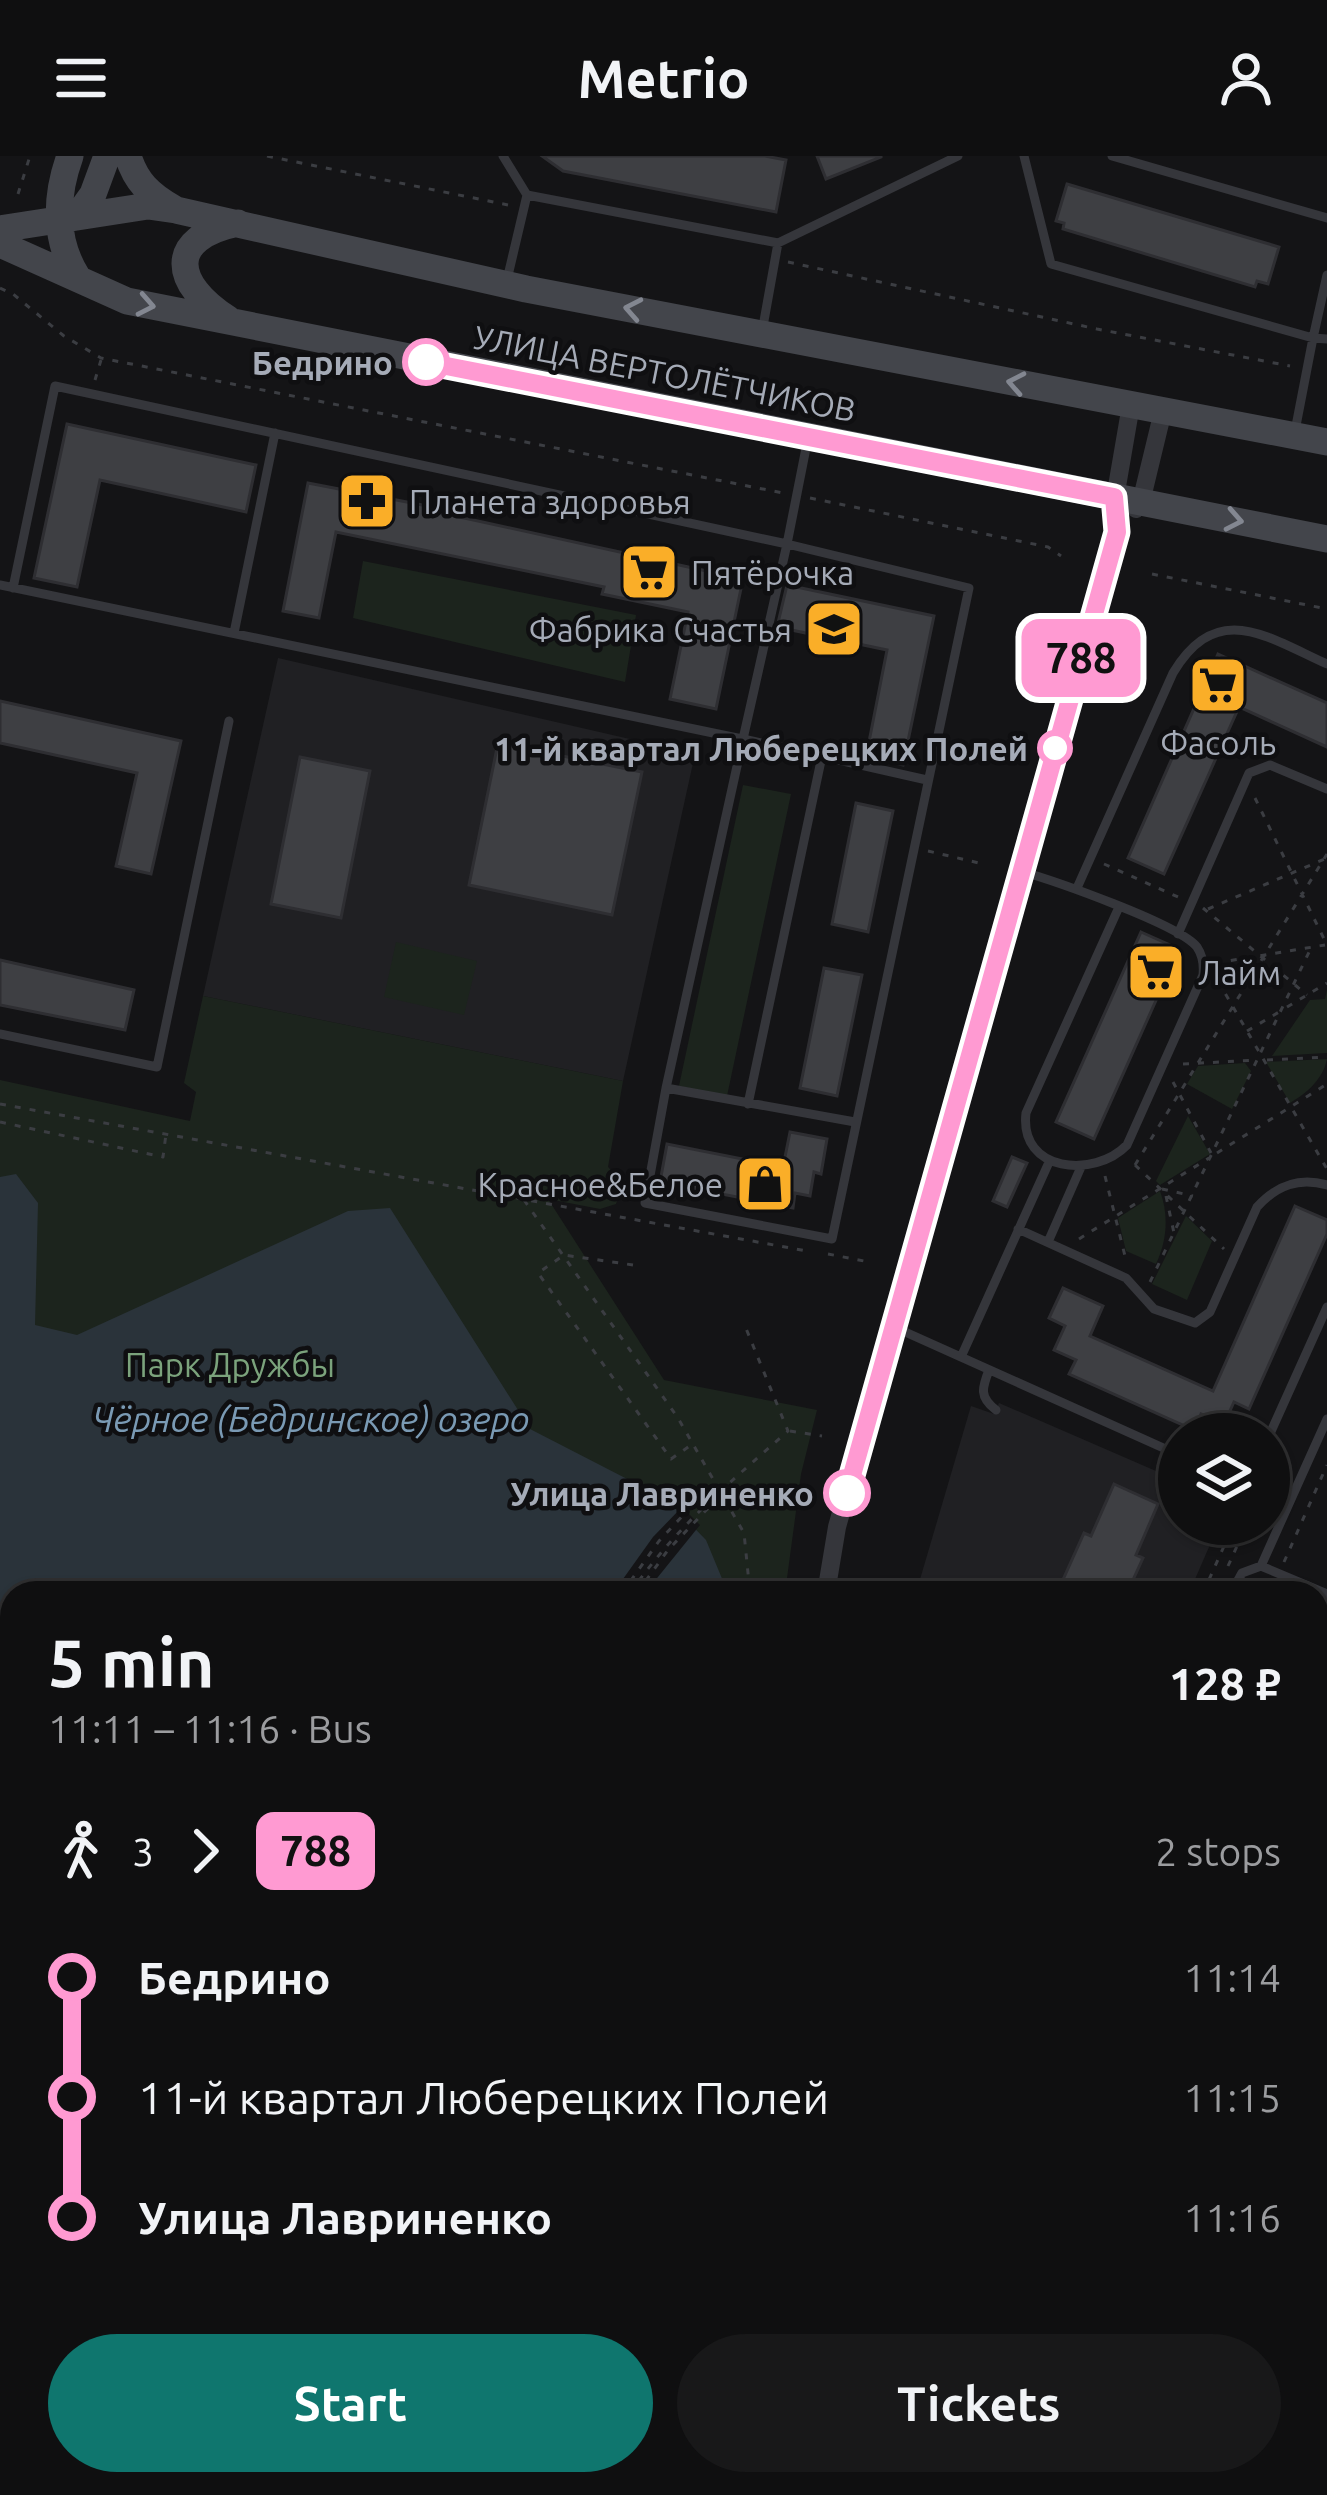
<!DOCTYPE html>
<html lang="en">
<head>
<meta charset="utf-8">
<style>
  :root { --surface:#0f0f10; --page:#181819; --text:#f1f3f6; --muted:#9b9c9f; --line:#2f2f30; --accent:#0f766e }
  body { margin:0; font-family:Ubuntu,sans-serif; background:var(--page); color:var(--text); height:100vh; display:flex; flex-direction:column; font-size:45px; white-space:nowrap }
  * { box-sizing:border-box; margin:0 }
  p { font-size:39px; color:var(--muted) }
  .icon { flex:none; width:66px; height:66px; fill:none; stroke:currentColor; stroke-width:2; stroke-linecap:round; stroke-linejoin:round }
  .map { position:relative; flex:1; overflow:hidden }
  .sheet { position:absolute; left:0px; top:1425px; width:1329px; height:915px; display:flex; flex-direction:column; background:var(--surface); border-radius:36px 36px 0 0; box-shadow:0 3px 9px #0004,0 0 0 3px var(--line) }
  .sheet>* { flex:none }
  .badge { padding:0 24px; border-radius:18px; font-size:42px; line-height:78px }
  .controls { position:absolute; left:1158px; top:1257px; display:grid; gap:24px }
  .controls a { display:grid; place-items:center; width:132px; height:132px; border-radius:50%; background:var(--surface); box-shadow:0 3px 9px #0004,0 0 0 3px var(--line); font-size:60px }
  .map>.badge { position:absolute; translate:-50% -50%; box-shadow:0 0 0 6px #fff }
  .legs { display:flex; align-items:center; gap:18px; height:132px; padding:0 48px; font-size:39px }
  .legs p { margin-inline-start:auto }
  .overview { display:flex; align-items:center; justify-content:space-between; height:204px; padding:0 48px }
  h1 { font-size:66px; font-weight:700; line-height:90px }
  .action { display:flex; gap:24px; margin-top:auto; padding:24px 48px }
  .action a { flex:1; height:138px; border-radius:72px; background:var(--accent); color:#fff; font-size:48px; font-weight:700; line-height:138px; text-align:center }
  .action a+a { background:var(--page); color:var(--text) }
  ul { padding:0 48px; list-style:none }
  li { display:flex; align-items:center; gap:42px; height:120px; font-size:45px }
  li i { display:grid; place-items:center; width:18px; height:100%; margin:0 15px; background:currentColor }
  li i::after { content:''; width:30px; height:30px; margin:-15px; border:9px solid; border-radius:50%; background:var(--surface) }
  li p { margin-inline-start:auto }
  li:first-child i { background:linear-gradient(#0000 50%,currentColor 0) }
  li:last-child i { background:linear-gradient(currentColor 50%,#0000 0) }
  header { display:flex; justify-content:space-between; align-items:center; height:156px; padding:0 48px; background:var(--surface); font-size:54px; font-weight:700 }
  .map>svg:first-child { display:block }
  .built { fill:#202023 }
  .green { fill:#1c241d }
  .water { fill:#2a333a }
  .pier { fill:#141416 }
  .building { fill:#3e3f43; stroke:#2e2e32; stroke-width:3 }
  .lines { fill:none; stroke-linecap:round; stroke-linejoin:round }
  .path { stroke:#3b3d42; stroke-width:3; stroke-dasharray:6 9; stroke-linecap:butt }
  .lane { stroke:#35363b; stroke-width:9 }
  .street { stroke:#35363b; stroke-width:18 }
  .secondary { stroke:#43454b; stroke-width:27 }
  .oneway { stroke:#838791 }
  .line-1-casing { stroke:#fff; stroke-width:27 }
  .line-1 { stroke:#ff9ad2; stroke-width:18 }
  .stop-1-dot { fill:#fff; stroke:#ff9ad2; stroke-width:6 }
  .labels { text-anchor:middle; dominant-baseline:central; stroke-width:9; stroke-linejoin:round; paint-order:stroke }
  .stop-label { font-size:33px; font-weight:bold; fill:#a5abb7; stroke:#0f0f11; text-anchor:end }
  .street-label { font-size:33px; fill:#a5abb7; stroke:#0f0f11 }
  .poi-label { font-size:33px; fill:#a5abb7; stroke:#0f0f11; text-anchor:start }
  .park-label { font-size:33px; fill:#7ba37c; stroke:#0f0f11 }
  .water-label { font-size:36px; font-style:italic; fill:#7a9ab4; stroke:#0f0f11 }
</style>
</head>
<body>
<header><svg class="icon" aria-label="menu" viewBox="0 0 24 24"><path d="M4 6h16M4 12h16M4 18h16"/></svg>Metrio<svg class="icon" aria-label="person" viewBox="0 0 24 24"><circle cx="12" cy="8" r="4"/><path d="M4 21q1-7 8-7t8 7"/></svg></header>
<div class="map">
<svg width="1327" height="2339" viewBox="0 0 1327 2339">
  <rect width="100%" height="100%" fill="#141416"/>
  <path class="built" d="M 278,502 L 695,598 L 623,925 L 203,840 Z
    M 999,1247 L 1179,1325 L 1179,1368 L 1219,1368 L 1189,1437 L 916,1437 L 971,1250 L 994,1258 Z"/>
  <path class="green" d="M 363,405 L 636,459 L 625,526 L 353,462 Z
    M 743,629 L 791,638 L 727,940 L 679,930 Z
    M 396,786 L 477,805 L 464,859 L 384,841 Z
    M 1327,834 L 1327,897 L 1272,900 L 1310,844 L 1325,843 Z
    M 203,840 L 623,925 L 608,1011 L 623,1026 L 616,1048 L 600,1053 L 548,1043 L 664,1224 L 817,1254 L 801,1318 L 785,1437 L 12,1437 L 12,2328 L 1317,2328 L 1317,1990 L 1327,1994 L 1327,2339 L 0,2339 L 0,924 L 190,965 L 196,936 L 184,927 Z
    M 1327,903 C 1323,923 1307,937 1290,947 L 1266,906 Z
    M 1245,907 L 1251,915 L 1232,953 L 1187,928 L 1198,910 Z
    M 1188,960 L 1210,998 L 1160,1029 L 1156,1025 Z
    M 1160,1035 C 1169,1059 1167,1085 1156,1108 L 1126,1095 L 1118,1062 Z
    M 1186,1060 L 1212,1085 L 1187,1144 L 1152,1128 Z"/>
  <path class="water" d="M 16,1018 L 38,1047 L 35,1169 L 77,1179 L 348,1055 L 390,1052 L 530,1273 L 666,1343 L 706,1384 L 728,1437 L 12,1437 L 12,2246 L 0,2240 L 0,1021 Z
    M 133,2328 L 883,2328 L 884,2339 L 143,2339 Z"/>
  <path class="pier" d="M 682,1351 L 700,1369 L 645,1437 L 613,1437 L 653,1381 Z"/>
  <path class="building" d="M 542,0 L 765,0 L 786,4 L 776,56 L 563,15 Z
    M 817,0 L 881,0 L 881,1 L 826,23 Z
    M 1067,28 L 1279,91 L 1268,128 L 1257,125 L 1255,131 L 1063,73 L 1064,67 L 1056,65 Z
    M 67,268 L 256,309 L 246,356 L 100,324 L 77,431 L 34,422 Z
    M 308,327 L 438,352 L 437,356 L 743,423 L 716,553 L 670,543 L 688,456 L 602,438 L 604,431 L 336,376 L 319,462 L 283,455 Z
    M 787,429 L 934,460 L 903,609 L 866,601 L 887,494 L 777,471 Z
    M 1218,498 L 1327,547 L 1327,591 L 1239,551 L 1164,718 L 1128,702 Z
    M 0,545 L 181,585 L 151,718 L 116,710 L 137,617 L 0,587 Z
    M 498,587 L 642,616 L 612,759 L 469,729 Z
    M 300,601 L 370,615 L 341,762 L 271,748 Z
    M 856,647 L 893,655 L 868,776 L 832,768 Z
    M 1141,776 L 1179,793 L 1094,983 L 1056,966 Z
    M 0,804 L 134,834 L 125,874 L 0,849 Z
    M 824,812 L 862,819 L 837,940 L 800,932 Z
    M 790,976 L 827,983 L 821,1018 L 814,1016 L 810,1040 L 795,1037 L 793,1052 L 660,1026 L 667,988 L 783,1011 Z
    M 1012,1001 L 1027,1007 L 1007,1051 L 993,1045 Z
    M 1295,1050 L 1327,1064 L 1327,1078 L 1249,1253 L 1234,1246 L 1224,1268 L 1201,1258 L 1194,1274 L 1069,1218 L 1076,1204 L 1054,1194 L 1065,1170 L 1049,1162 L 1063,1132 L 1103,1150 L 1090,1180 L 1213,1235 Z
    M 1114,1328 L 1158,1348 L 1136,1399 L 1143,1402 L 1127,1437 L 1057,1437 L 1084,1377 L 1091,1380 Z"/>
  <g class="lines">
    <path class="path" d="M 267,0 L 508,49
      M 18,38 L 30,0
      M 788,106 L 1097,173 L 1290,210
      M 0,132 L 13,138 L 64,180 L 101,202 L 783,337
      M 95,224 L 101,204
      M 810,342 L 1048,391 L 1061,400
      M 1152,418 L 1327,453
      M 1255,642 L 1327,789
      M 928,695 L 979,707
      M 1104,708 L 1178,741
      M 1203,752 L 1307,839
      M 1208,753 L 1327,702
      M 1216,807 L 1325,789
      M 1218,825 L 1327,1013
      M 1287,851 L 1327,827
      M 1247,875 L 1279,856
      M 1267,904 L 1327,901
      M 1183,908 L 1257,904
      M 1173,926 L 1211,997
      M 0,948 L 807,1095
      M 0,966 L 163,1001 L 166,978
      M 1217,997 L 1327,928
      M 1135,1009 L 1327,698
      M 1135,1009 L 1224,1093
      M 1105,1020 L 1126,1104
      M 1162,1033 L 1193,1040
      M 1166,1040 L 1174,1077
      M 524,1044 L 678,1262 L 744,1377 L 750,1437
      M 1079,1083 L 1209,1002
      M 828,1098 L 869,1106
      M 633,1109 L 564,1099 L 538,1117 L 671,1303 L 691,1289
      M 1150,1126 L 1311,792
      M 790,1275 L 822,1280
      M 1232,1376 L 1256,1387
      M 1284,1406 L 1327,1309
      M 1228,1410 L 1247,1368
      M 622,1437 L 659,1385 L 703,1338 L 706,1342
      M 630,1437 C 678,1369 727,1329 788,1275 L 745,1170
      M 637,1437 L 668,1394 L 712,1348 L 709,1345
      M 1203,1437 L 1234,1368
      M 1317,1651 L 1327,1656
      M 1317,2053 L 1327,2058
      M 1317,2080 L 1327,2086
      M 688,2339 L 688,2328
      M 697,2339 L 698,2328
      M 707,2339 L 708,2328
      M 819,2339 L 842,2328"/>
    <path class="lane" d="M 503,0 L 527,39 L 778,87 L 958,0
      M 1024,0 L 1051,108 L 1313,182 L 1327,119
      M 1112,0 L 1327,62
      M 506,128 L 527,39
      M 762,176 L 778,87
      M 1295,275 L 1313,182 L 1327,183
      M 0,429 L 747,584
      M 13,432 L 55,230 L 787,388 L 808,282
      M 234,477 L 275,277
      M 816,599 L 927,624
      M 1020,715 C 1052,724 1179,768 1197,791 C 1203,800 1204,809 1203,819 L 1127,989 C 1094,1023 1019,1016 1026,957 L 1119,751
      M 1077,732 L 1173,517 C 1217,443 1267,481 1327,508
      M 1178,778 L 1249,617 L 1270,609 L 1327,633
      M 0,878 L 157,911 L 229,565
      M 666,932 L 743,583
      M 748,948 L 822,600 L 743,583 L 787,388 L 969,432 L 832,1083 L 645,1047 L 666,932 L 855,966
      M 1018,1073 L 1126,1122 L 1154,1153 L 1195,1167 L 1210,1156 L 1257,1051 C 1277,1029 1299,1021 1327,1029
      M 1048,1086 L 1081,1011
      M 894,1171 L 1179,1299
      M 961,1201 L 1050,1004
      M 989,1214 C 982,1232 979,1241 996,1254
      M 1269,1280 L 1327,1151
      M 1261,1410 L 1327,1263
      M 1231,1437 L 1242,1417 L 1261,1410 L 1327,1438
      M 1317,1576 L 1327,1581
      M 1317,1723 L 1327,1701
      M 1317,1740 L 1327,1744
      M 1317,1867 L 1327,1872"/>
    <path class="street" d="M 1136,353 L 1141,346 L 1163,255
      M 826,1437 L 837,1371 L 1117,375 L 1115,342 L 1131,249
      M 1317,1935 L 1327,1940"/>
    <path class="secondary" d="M 70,0 C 55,41 54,85 78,122
      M 128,0 C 136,26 150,39 173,52
      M 78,59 L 93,38 L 107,0
      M 0,73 L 148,50 L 176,54 L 526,133 L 1327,286
      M 0,88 L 127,145 L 1327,383
      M 228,163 C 173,128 165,82 238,67"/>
  </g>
  <defs><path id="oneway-chevron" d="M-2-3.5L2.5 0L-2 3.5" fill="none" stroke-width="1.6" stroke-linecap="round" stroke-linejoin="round" transform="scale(3)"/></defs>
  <g class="oneway">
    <use href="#oneway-chevron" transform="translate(146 149) rotate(11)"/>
    <use href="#oneway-chevron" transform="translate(633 153) rotate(-169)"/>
    <use href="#oneway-chevron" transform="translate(1016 227) rotate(-169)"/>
    <use href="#oneway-chevron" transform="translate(1234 364) rotate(11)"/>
  </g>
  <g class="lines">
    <defs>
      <path id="line-1" d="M 426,206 L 1114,341 L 1117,376 L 847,1337"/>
    </defs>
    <use href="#line-1" class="line-1-casing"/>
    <use href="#line-1" class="line-1"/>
  </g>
  <defs>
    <symbol id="pharmacy-square" viewBox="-11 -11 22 22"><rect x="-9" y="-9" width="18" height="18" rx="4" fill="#faae28" stroke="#0f0f11"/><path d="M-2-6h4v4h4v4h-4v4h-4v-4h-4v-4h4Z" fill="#111"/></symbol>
    <symbol id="supermarket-square" viewBox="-11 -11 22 22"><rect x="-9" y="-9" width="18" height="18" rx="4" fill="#faae28" stroke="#0f0f11"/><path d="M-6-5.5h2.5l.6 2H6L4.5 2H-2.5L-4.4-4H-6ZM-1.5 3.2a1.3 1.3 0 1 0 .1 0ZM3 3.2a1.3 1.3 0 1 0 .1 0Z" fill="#111"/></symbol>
    <symbol id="school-square" viewBox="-11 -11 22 22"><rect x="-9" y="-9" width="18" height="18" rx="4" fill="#faae28" stroke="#0f0f11"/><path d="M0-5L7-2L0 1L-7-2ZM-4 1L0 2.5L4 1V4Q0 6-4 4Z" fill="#111"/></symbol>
    <symbol id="shop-square" viewBox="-11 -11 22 22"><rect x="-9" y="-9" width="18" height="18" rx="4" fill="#faae28" stroke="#0f0f11"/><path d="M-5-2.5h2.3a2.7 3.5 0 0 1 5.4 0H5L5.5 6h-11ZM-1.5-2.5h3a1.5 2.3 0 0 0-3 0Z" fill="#111"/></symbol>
  </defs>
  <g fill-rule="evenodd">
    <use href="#pharmacy-square" x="334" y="312" width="66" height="66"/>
    <use href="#supermarket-square" x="616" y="383" width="66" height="66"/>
    <use href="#school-square" x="801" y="440" width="66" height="66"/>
    <use href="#supermarket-square" x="1185" y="496" width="66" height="66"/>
    <use href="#supermarket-square" x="1123" y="783" width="66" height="66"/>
    <use href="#shop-square" x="732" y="995" width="66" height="66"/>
  </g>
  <g class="stop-1-dot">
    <circle cx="426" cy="206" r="21"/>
    <circle cx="1055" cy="592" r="15"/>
    <circle cx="847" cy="1337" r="21"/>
  </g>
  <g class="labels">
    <g class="stop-label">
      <text x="393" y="206">Бедрино</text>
      <text x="1028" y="592">11-й квартал Люберецких Полей</text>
      <text x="814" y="1337">Улица Лавриненко</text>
    </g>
    <g class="street-label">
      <text transform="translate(665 217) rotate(11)">УЛИЦА ВЕРТОЛЁТЧИКОВ</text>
    </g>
    <g class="poi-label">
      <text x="409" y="345">Планета здоровья</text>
      <text x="691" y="416">Пятёрочка</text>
      <text x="792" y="473" text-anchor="end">Фабрика Счастья</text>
      <text x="1218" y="586" text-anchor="middle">Фасоль</text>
      <text x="1198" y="816">Лайм</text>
      <text x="723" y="1028" text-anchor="end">Красное&amp;Белое</text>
    </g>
    <g class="park-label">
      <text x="230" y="1208">Парк Дружбы</text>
    </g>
    <g class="water-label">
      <text x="311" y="1262">Чёрное (Бедринское) озеро</text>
    </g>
  </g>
</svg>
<div class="controls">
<a><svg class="icon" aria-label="layers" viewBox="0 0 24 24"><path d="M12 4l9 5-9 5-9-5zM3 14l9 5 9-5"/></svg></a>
</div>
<b class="badge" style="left:1081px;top:502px;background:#ff9ad2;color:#111">788</b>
<section class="sheet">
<div class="overview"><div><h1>5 min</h1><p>11:11 – 11:16 · Bus</p></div><b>128 ₽</b></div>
<div class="legs"><svg class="icon" aria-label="walk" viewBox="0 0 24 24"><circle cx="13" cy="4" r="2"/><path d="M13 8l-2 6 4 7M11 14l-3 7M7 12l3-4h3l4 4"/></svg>3<svg class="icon" aria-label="forward" viewBox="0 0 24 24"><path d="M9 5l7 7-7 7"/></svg><b class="badge" style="background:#ff9ad2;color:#111">788</b><p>2 stops</p></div>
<ul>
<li><i style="color:#ff9ad2"></i><b>Бедрино</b><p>11:14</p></li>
<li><i style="color:#ff9ad2"></i><span>11-й квартал Люберецких Полей</span><p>11:15</p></li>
<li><i style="color:#ff9ad2"></i><b>Улица Лавриненко</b><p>11:16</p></li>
</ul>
<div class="action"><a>Start</a><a>Tickets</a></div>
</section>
</div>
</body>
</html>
